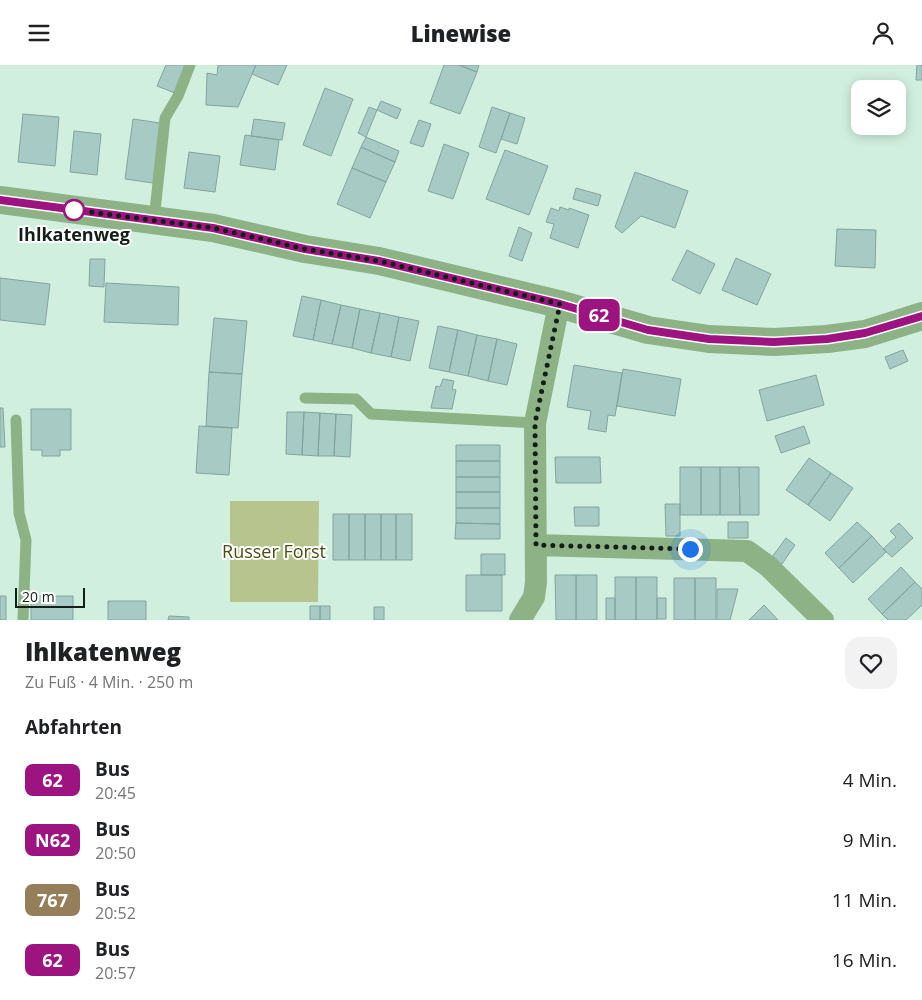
<!DOCTYPE html>
<html lang="de">
<head>
<meta charset="utf-8">
<style>
  :root { --surface:#fff; --page:#f2f2f2; --text:#202124; --muted:#757577 }
  body { margin:0; font-family:"Open Sans",sans-serif; background:var(--page); color:var(--text); height:100vh; display:flex; flex-direction:column; font-size:19px; white-space:nowrap }
  * { box-sizing:border-box; margin:0 }
  p { font-size:16px; color:var(--muted) }
  .icon { flex:none; width:28px; height:28px; fill:none; stroke:currentColor; stroke-width:2; stroke-linecap:round; stroke-linejoin:round }
  .map { position:relative; height:555px; overflow:hidden }
  .panel { display:flex; flex-direction:column; background:var(--surface); flex:1 }
  .panel>* { flex:none }
  .badge { padding:0 10px; border-radius:8px; font-size:18px; line-height:32px }
  .fabs { position:absolute; left:851px; top:15px; display:grid; gap:10px }
  .fabs a { display:grid; place-items:center; width:55px; height:55px; border-radius:10px; background:var(--surface); box-shadow:0 2px 12px #0003; font-size:25px }
  .scale { position:absolute; left:15px; bottom:12px; width:70px; box-sizing:border-box; padding-left:5px; border:2px solid #141e19; border-top:0; font-size:14px; line-height:18px; white-space:nowrap; color:#141e19; -webkit-text-stroke:4px #fff; paint-order:stroke }
  .you { position:absolute; width:25px; height:25px; margin:-12px; border:4px solid #fff; border-radius:50%; background:#1a73e8; box-shadow:0 0 0 8px #1a73e833 }
  .map>.badge { position:absolute; translate:-50% -50%; box-shadow:0 0 0 2px #fff }
  h2 { padding:0 25px; font-size:19px; line-height:45px }
  .round { display:grid; place-items:center; flex:none; width:52px; height:52px; border-radius:15px; background:var(--page) }
  .summary { display:flex; align-items:center; justify-content:space-between; height:85px; padding:0 25px }
  h1 { font-size:24px; font-weight:800; line-height:38px }
  ul { padding:0; list-style:none }
  li { display:flex; align-items:center; gap:15px; height:60px; padding:0 25px }
  li div { flex:1 }
  li b { display:block; font-size:19px }
  li em { font-style:normal }
  li .badge { min-width:55px; font-weight:700; text-align:center }
  header { display:flex; justify-content:space-between; align-items:center; height:65px; padding:0 25px; background:var(--surface); font-size:22px; font-weight:800 }
  .map>svg:first-child { display:block }
  .green { fill:#b8c48d }
  .building { fill:#a7cac4; stroke:#82a49e }
  .lines { fill:none; stroke-linecap:round; stroke-linejoin:round }
  .service { stroke:#8db285; stroke-width:11 }
  .minor { stroke:#8db285; stroke-width:22 }
  .tertiary { stroke:#8db285; stroke-width:28 }
  .line-casing { stroke:#fff; stroke-width:11 }
  .line { stroke:#9d1380; stroke-width:8 }
  .walk { stroke:#141e19; stroke-width:5; stroke-dasharray:0 9 }
  .stop-dot { fill:#fff; stroke:#9d1380; stroke-width:2.5 }
  .labels { text-anchor:middle; dominant-baseline:central; stroke-width:4; stroke-linejoin:round; paint-order:stroke }
  .stop-label { font-size:18px; font-weight:bold; fill:#141e19; stroke:#fff }
  .park-label { font-size:18px; fill:#464f14; stroke:#fff }
</style>
</head>
<body>
<header><svg class="icon" aria-label="menu" viewBox="0 0 24 24"><path d="M4 6h16M4 12h16M4 18h16"/></svg>Linewise<svg class="icon" aria-label="person" viewBox="0 0 24 24"><circle cx="12" cy="8" r="4"/><path d="M4 21q1-7 8-7t8 7"/></svg></header>
<div class="map">
<svg width="922" height="555" viewBox="0 0 922 555">
  <rect width="100%" height="100%" fill="#d1efdf"/>
  <path class="green" d="M 230,436 L 319,436 L 318,537 L 230,537 Z"/>
  <path class="building" d="M 166,0 L 186,0 L 175,28 L 157,21 Z
    M 218,0 L 256,0 L 238,42 L 206,40 L 207,8 L 217,10 Z
    M 256,0 L 287,0 L 278,20 L 252,9 Z
    M 444,0 L 459,0 L 477,7 L 460,49 L 430,38 Z
    M 459,0 L 479,0 L 477,7 Z
    M 917,0 L 922,0 L 922,15 L 916,15 Z
    M 325,23 L 353,34 L 331,91 L 303,80 Z
    M 381,36 L 401,44 L 397,54 L 377,45 Z
    M 369,42 L 377,45 L 366,72 L 358,68 Z
    M 492,42 L 510,48 L 496,88 L 479,82 Z
    M 510,48 L 525,53 L 517,79 L 501,74 Z
    M 23,49 L 59,52 L 55,101 L 18,97 Z
    M 133,54 L 160,58 L 153,118 L 125,114 Z
    M 254,54 L 285,58 L 282,75 L 251,71 Z
    M 419,55 L 431,59 L 423,82 L 410,78 Z
    M 74,66 L 101,69 L 97,110 L 70,107 Z
    M 245,70 L 279,75 L 275,105 L 240,100 Z
    M 366,72 L 399,86 L 395,97 L 361,82 Z
    M 444,79 L 469,88 L 453,134 L 428,126 Z
    M 361,82 L 395,97 L 386,117 L 352,103 Z
    M 505,85 L 548,101 L 529,150 L 486,134 Z
    M 189,87 L 220,91 L 215,127 L 184,123 Z
    M 352,103 L 386,117 L 370,153 L 337,139 Z
    M 635,107 L 688,126 L 675,163 L 641,151 L 622,168 L 615,162 Z
    M 576,123 L 601,130 L 598,141 L 573,134 Z
    M 560,142 L 569,145 L 569,143 L 589,150 L 578,183 L 550,173 L 554,159 L 546,157 L 551,143 L 559,146 Z
    M 519,162 L 532,168 L 522,196 L 509,191 Z
    M 837,164 L 876,165 L 875,203 L 835,201 Z
    M 687,185 L 715,199 L 700,229 L 672,215 Z
    M 736,193 L 771,209 L 757,240 L 722,225 Z
    M 90,194 L 105,194 L 104,222 L 89,221 Z
    M 0,213 L 50,219 L 45,260 L 0,255 Z
    M 106,218 L 179,222 L 178,260 L 104,257 Z
    M 302,231 L 321,235 L 313,275 L 293,271 Z
    M 321,235 L 341,240 L 332,279 L 313,275 Z
    M 341,240 L 360,244 L 352,283 L 332,279 Z
    M 360,244 L 380,248 L 371,288 L 352,283 Z
    M 380,248 L 399,252 L 391,292 L 371,288 Z
    M 399,252 L 419,256 L 410,296 L 391,292 Z
    M 214,253 L 247,256 L 242,309 L 209,307 Z
    M 438,261 L 458,265 L 449,307 L 429,303 Z
    M 458,265 L 477,270 L 468,311 L 449,307 Z
    M 477,270 L 497,274 L 488,316 L 468,311 Z
    M 497,274 L 517,279 L 507,320 L 488,316 Z
    M 903,285 L 908,296 L 890,304 L 885,292 Z
    M 574,300 L 622,308 L 615,351 L 608,350 L 606,367 L 588,364 L 591,346 L 567,342 Z
    M 623,304 L 681,314 L 675,351 L 617,341 Z
    M 209,307 L 242,309 L 238,363 L 206,361 Z
    M 816,310 L 824,340 L 767,356 L 759,325 Z
    M 443,314 L 454,316 L 452,324 L 456,325 L 452,344 L 431,343 L 436,321 L 440,322 Z
    M 0,343 L 3,343 L 5,382 L 0,382 Z
    M 31,344 L 71,344 L 71,385 L 60,385 L 60,391 L 42,391 L 42,385 L 31,385 Z
    M 287,347 L 304,347 L 302,390 L 286,389 Z
    M 304,347 L 320,348 L 318,391 L 302,390 Z
    M 320,348 L 336,349 L 334,391 L 318,391 Z
    M 336,349 L 352,350 L 350,392 L 334,391 Z
    M 199,361 L 232,363 L 229,410 L 196,408 Z
    M 804,361 L 810,378 L 781,388 L 775,371 Z
    M 456,380 L 500,380 L 500,396 L 456,396 Z
    M 555,392 L 600,392 L 601,418 L 556,418 Z
    M 809,393 L 831,408 L 808,440 L 786,425 Z
    M 456,396 L 500,396 L 500,412 L 456,412 Z
    M 680,402 L 701,402 L 701,450 L 680,450 Z
    M 701,402 L 720,402 L 720,450 L 701,450 Z
    M 720,402 L 739,402 L 740,450 L 720,450 Z
    M 739,402 L 759,402 L 759,450 L 740,450 Z
    M 831,408 L 853,423 L 830,456 L 808,440 Z
    M 456,412 L 500,412 L 500,427 L 456,427 Z
    M 456,427 L 500,427 L 500,443 L 456,443 Z
    M 665,439 L 680,439 L 680,471 L 666,471 Z
    M 574,442 L 599,442 L 599,461 L 575,461 Z
    M 456,443 L 500,443 L 500,459 L 456,458 Z
    M 333,449 L 349,449 L 349,495 L 333,495 Z
    M 349,449 L 365,449 L 365,495 L 349,495 Z
    M 365,449 L 381,449 L 381,495 L 365,495 Z
    M 381,449 L 396,449 L 396,495 L 381,495 Z
    M 396,449 L 412,449 L 412,495 L 396,495 Z
    M 728,457 L 748,457 L 748,473 L 728,473 Z
    M 857,457 L 872,471 L 839,503 L 825,488 Z
    M 456,458 L 500,459 L 500,474 L 455,474 Z
    M 899,458 L 913,473 L 892,492 L 883,484 L 896,472 L 890,466 Z
    M 872,471 L 886,487 L 853,518 L 839,503 Z
    M 786,473 L 795,480 L 782,499 L 772,492 Z
    M 481,489 L 505,489 L 505,510 L 481,510 Z
    M 901,502 L 915,517 L 882,549 L 868,534 Z
    M 466,510 L 502,510 L 502,546 L 466,546 Z
    M 555,510 L 576,510 L 576,555 L 556,555 Z
    M 576,510 L 597,510 L 597,555 L 576,555 Z
    M 615,512 L 636,512 L 636,555 L 615,555 Z
    M 636,512 L 657,512 L 657,555 L 636,555 Z
    M 674,513 L 695,513 L 695,555 L 674,555 Z
    M 695,513 L 716,513 L 716,555 L 695,555 Z
    M 915,517 L 922,524 L 922,540 L 906,555 L 888,555 L 882,549 Z
    M 717,524 L 738,524 L 730,555 L 717,555 Z
    M 0,531 L 6,531 L 6,555 L 0,555 Z
    M 31,531 L 73,531 L 73,555 L 31,555 Z
    M 606,533 L 615,533 L 615,555 L 606,555 Z
    M 657,533 L 666,533 L 666,554 L 657,554 Z
    M 108,536 L 146,536 L 146,555 L 108,555 Z
    M 764,540 L 778,555 L 749,555 Z
    M 310,541 L 320,541 L 320,555 L 310,555 Z
    M 320,541 L 330,541 L 330,555 L 320,555 Z
    M 374,542 L 384,542 L 384,555 L 374,555 Z
    M 169,551 L 189,552 L 189,555 L 168,555 Z"/>
  <g class="lines">
    <path class="service" d="M 154,155 L 165,53 L 178,31 L 190,0
      M 305,333 L 356,334 L 371,349 L 535,358
      M 16,355 L 19,448 L 26,475 L 23,555"/>
    <path class="minor" d="M 536,480 L 747,486 L 768,501 L 823,555
      M 520,555 L 534,532 L 536,517 L 535,358 L 559,239"/>
    <path class="tertiary" d="M 0,135 L 213,163 L 305,184 L 379,196 L 559,239 L 648,265 L 709,274 L 774,277 L 827,274 L 865,269 L 922,251"/>
  </g>
  <g class="lines">
    <defs>
      <path id="line" d="M 0,135 L 213,163 L 305,184 L 379,196 L 560,239 L 648,265 L 709,274 L 774,277 L 827,274 L 865,268 L 922,251"/>
    </defs>
    <use href="#line" class="line-casing"/>
    <use href="#line" class="line"/>
    <path class="walk" d="M 74,145 L 213,163 L 305,184 L 379,196 L 560,239 L 535,358 L 536,480 L 690,484"/>
  </g>
  <circle class="stop-dot" cx="74" cy="145" r="10"/>
  <g class="labels">
    <g class="stop-label">
      <text x="74" y="169">Ihlkatenweg</text>
    </g>
    <g class="park-label">
      <text x="274" y="486">Russer Forst</text>
    </g>
  </g>
</svg>
<div class="fabs">
<a><svg class="icon" aria-label="layers" viewBox="0 0 24 24"><path d="M12 4l9 5-9 5-9-5zM3 14l9 5 9-5"/></svg></a>
</div>
<div class="scale">20 m</div>
<div class="you" style="left:690px;top:484px"></div>
<b class="badge" style="left:599px;top:250px;background:#9d1380;color:#fff">62</b>
</div>
<section class="panel">
<div class="summary"><div><h1>Ihlkatenweg</h1><p>Zu Fuß · 4 Min. · 250 m</p></div><a class="round"><svg class="icon" aria-label="heart" viewBox="0 0 24 24"><path d="M12 20l-8-8c-3-5 5-10 8-4 3-6 11-1 8 4z"/></svg></a></div>
<h2>Abfahrten</h2>
<ul>
<li><span class="badge" style="background:#9d1380;color:#fff">62</span><div><b>Bus</b><p>20:45</p></div><em>4 Min.</em></li>
<li><span class="badge" style="background:#9d1380;color:#fff">N62</span><div><b>Bus</b><p>20:50</p></div><em>9 Min.</em></li>
<li><span class="badge" style="background:#957f5b;color:#fff">767</span><div><b>Bus</b><p>20:52</p></div><em>11 Min.</em></li>
<li><span class="badge" style="background:#9d1380;color:#fff">62</span><div><b>Bus</b><p>20:57</p></div><em>16 Min.</em></li>
</ul>
</section>
</body>
</html>
